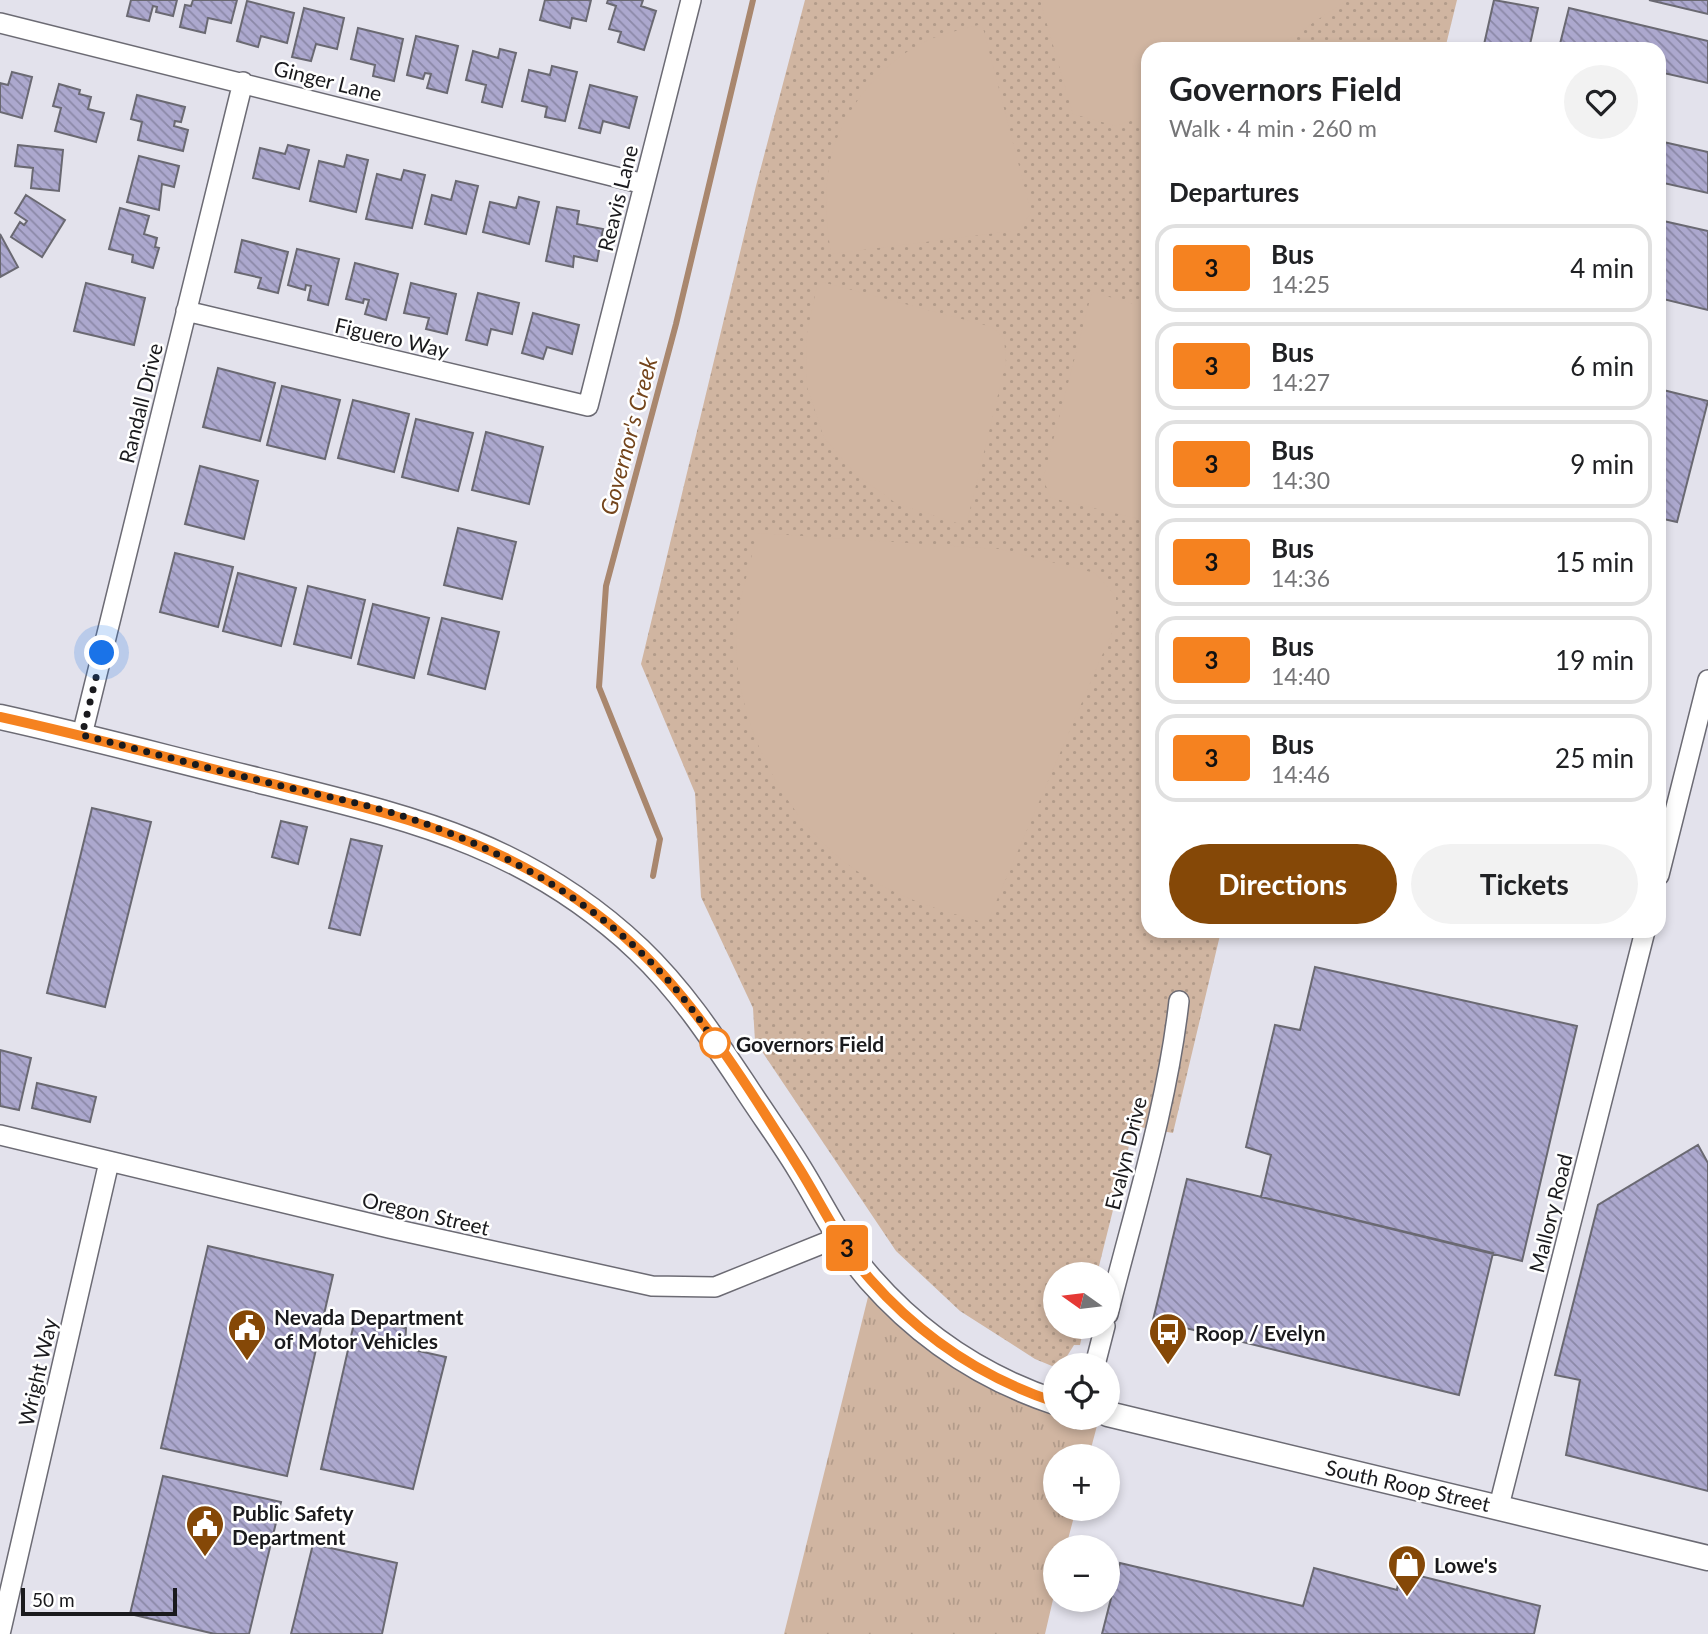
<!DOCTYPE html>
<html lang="en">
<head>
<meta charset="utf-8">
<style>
  :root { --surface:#fff; --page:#f2f2f2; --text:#202124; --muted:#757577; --line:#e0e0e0; --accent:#854807 }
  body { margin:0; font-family:Lato,sans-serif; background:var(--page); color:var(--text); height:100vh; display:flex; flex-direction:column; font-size:26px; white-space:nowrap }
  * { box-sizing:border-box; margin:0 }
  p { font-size:23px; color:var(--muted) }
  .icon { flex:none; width:38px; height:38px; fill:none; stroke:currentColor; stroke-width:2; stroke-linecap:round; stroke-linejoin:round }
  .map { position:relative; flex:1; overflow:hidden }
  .details { position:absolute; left:1141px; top:42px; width:525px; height:896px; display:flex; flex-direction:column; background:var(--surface); border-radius:21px; box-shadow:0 4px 10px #0003 }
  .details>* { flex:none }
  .badge { padding:0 14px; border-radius:5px; font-size:24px; line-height:46px }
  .needle { width:46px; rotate:284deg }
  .controls { position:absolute; left:1043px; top:1262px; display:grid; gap:14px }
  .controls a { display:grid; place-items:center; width:77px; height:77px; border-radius:50%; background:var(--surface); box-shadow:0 4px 10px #0003; font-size:35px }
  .scale { position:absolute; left:21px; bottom:18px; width:156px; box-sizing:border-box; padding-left:7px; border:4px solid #1a1a1d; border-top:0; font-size:19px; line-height:24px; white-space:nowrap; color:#1a1a1d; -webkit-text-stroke:5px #fff; paint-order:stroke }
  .you { position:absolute; width:35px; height:35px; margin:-18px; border:5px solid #fff; border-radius:50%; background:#1a73e8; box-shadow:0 0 0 10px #1a73e833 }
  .map>.badge { position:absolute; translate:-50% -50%; box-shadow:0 0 0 4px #fff }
  h2 { padding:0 28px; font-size:26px; line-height:63px }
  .round { display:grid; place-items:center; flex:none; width:74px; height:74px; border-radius:37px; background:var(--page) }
  .summary { display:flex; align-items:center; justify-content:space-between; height:119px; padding:0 28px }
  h1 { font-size:33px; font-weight:700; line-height:52px }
  .button { display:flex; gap:14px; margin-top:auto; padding:14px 28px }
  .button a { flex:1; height:80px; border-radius:42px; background:var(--accent); color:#fff; font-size:28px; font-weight:700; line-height:80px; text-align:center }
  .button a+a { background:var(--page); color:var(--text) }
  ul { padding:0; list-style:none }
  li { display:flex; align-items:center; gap:21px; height:88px; margin:0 14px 10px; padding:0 14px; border:4px solid var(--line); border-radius:21px }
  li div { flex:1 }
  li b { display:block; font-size:26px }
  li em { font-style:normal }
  li .badge { min-width:77px; font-weight:700; text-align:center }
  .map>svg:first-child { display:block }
  .grass { fill:url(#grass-tufts) }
  .park { fill:url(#park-dots) }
  .pitch { fill:#d0b5a1 }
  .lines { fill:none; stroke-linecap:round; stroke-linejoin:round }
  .stream { stroke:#a9876e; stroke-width:6 }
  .building { fill:url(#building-back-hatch); stroke:#6a6972; stroke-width:2 }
  .minor-casing { stroke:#6c6b74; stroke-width:22 }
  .tertiary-casing { stroke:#6c6b74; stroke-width:27 }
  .minor { stroke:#fff; stroke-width:19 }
  .tertiary { stroke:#fff; stroke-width:24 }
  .line-casing { stroke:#fff; stroke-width:16 }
  .line { stroke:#f58220; stroke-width:10 }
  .walk { stroke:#1a1a1d; stroke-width:7; stroke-dasharray:0 12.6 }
  .stop-dot { fill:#fff; stroke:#f58220; stroke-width:3.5 }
  .labels { text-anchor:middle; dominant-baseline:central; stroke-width:5; stroke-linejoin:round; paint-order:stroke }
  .street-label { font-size:21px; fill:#1a1a1d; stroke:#fff }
  .stop-label { font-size:21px; font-weight:bold; fill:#1a1a1d; stroke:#fff; text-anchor:start }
  .poi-label { font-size:21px; font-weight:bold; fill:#1a1a1d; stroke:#fff; text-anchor:start }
  .water-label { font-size:23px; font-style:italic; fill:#74451c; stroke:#fff }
</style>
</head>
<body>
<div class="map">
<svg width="1708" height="1634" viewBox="0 0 1708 1634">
  <defs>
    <pattern id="grass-tufts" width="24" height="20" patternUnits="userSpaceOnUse" patternTransform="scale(1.75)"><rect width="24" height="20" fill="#d0b5a1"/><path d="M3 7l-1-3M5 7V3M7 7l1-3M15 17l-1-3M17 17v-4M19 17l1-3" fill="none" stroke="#b29b8a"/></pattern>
    <pattern id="park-dots" width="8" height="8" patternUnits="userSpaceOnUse" patternTransform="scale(1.75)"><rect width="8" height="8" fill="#d0b5a1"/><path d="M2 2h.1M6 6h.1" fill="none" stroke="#b29b8a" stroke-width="1.8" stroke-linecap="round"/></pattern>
    <pattern id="building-back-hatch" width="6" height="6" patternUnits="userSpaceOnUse" patternTransform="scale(1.75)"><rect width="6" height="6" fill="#aca8ce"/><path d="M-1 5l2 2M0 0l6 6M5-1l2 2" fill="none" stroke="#8b88a7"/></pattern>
  </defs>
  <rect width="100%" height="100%" fill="#e3e2ec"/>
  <path class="grass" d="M 872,1281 L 899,1310 L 1055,1399 L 1055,1418 L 1099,1418 L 1089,1456 L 1055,1456 L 1055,1508 L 1076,1509 L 1066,1547 L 1055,1547 L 1055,1591 L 1045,1634 L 784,1634 Z"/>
  <path class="park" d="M 805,0 L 1457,0 L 1445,49 L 1148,49 L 1148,931 L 1221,931 L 1173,1133 L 1134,1126 L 1097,1274 L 1055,1274 L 1055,1326 L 1084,1327 L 1080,1345 L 1074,1345 L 1064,1361 L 1052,1366 L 1035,1359 L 960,1311 L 896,1251 L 755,1041 L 753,1008 L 701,897 L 695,793 L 641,664 L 756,186 Z"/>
  <path class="pitch" d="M 1040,0 L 1347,0 L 1274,49 L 1148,49 L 1148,115 L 1116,126 L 1073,114 Z
    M 982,24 L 1031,212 L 1020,230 L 831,254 C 827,227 824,202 828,174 C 835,118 879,61 931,39 C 947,32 966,29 982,24 Z
    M 818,281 L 992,327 L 1004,338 L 1006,362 L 966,526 L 897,504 L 857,475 L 824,438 L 806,384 L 807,333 Z
    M 1092,292 L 1148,308 L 1148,521 L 1051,498 L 1043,479 Z
    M 757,533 L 999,549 L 1095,573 L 1116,596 L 1116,623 L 987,923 C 940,911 893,896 854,869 C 784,820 735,723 736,638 C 737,604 750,567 757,533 Z"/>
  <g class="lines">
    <path class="stream" d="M 653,876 L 660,839 L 599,687 L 606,586 L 676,324 L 753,0"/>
  </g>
  <path class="building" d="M 131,0 L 177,0 L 173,16 L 156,12 L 157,7 L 153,6 L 149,21 L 127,16 Z
    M 193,0 L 237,0 L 231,23 L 208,18 L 205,33 L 180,27 L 185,5 L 191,6 Z
    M 545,0 L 591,0 L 586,21 L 572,18 L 570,28 L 540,20 Z
    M 608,0 L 643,0 L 641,6 L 656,11 L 644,50 L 618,42 L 621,32 L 609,29 L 616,6 L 607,3 Z
    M 1494,0 L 1538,8 L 1529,49 L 1483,49 Z
    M 1649,0 L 1708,0 L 1708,14 Z
    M 247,1 L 294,13 L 287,43 L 261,36 L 258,47 L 237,41 Z
    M 304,8 L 344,18 L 337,49 L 316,44 L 311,61 L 292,57 Z
    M 1569,8 L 1708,41 L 1708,83 L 1659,72 L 1659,49 L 1559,48 Z
    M 358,28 L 403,39 L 394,81 L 373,76 L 375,65 L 351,59 Z
    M 416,36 L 458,46 L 447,93 L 427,88 L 431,74 L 425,73 L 423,79 L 407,75 Z
    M 500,49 L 516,53 L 502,107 L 482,102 L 486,85 L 466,80 L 473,51 L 498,58 Z
    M 552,66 L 577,72 L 565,121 L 545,117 L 547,107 L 522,101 L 529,70 L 550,75 Z
    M 12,72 L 32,77 L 22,118 L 0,112 L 0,83 L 8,85 Z
    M 59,84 L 80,90 L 79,94 L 91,97 L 88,109 L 104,113 L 96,142 L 55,131 L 61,108 L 53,106 Z
    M 590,85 L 637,97 L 629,128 L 603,121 L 600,133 L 579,128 Z
    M 137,95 L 185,107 L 181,122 L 175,121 L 174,126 L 188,130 L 183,151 L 138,140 L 142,122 L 131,119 Z
    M 1659,141 L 1708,152 L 1708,193 L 1659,182 Z
    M 18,145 L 63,150 L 59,191 L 31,188 L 33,168 L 15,166 Z
    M 288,145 L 309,150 L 299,189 L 253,178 L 260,148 L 285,154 Z
    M 347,155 L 368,160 L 356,212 L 310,201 L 319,161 L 344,167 Z
    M 139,156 L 179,166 L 174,187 L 162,184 L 159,210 L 127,202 Z
    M 404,170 L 425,175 L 412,228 L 366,219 L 377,174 L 401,180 Z
    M 456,181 L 478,186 L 466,234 L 425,224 L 432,195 L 451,200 Z
    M 26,195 L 65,220 L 42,257 L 11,237 L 20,222 L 24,225 L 27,221 L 15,213 Z
    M 519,197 L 539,202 L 529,244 L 483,232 L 490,202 L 516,208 Z
    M 557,207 L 579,211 L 577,224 L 603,229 L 597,261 L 574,256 L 573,267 L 546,261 Z
    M 120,208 L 149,216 L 144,234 L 157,238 L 155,247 L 159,248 L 153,268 L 132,262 L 133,255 L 109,249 Z
    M 1659,220 L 1708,231 L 1708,310 L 1659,298 Z
    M 0,234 L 18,267 L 0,277 Z
    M 242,240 L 288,252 L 278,293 L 258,288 L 261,278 L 235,272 Z
    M 297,249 L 339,259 L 328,305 L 308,300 L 311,286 L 306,285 L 305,290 L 288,285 Z
    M 355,263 L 398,274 L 386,320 L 365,314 L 369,300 L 364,299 L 363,303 L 346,299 Z
    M 86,283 L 145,298 L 134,345 L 74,331 Z
    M 411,283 L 456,294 L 447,334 L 426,329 L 429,318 L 404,313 Z
    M 478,293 L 519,303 L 512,334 L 491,329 L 487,345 L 466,340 Z
    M 533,313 L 579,325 L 572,354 L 547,347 L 543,359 L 522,353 Z
    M 218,368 L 275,383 L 260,441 L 203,427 Z
    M 282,386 L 340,400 L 325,459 L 267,445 Z
    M 1659,389 L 1708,401 L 1677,522 L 1659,518 Z
    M 353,400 L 409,414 L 394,472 L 338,458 Z
    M 416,419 L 473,433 L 458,491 L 402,477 Z
    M 486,432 L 543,447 L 529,504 L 472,490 Z
    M 200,466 L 258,481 L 244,539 L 185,524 Z
    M 458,528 L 516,542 L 502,599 L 444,585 Z
    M 175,553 L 233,567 L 218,627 L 160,612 Z
    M 238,573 L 296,588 L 281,646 L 223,631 Z
    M 308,586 L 365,600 L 351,658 L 294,644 Z
    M 373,604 L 429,618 L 414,678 L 358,664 Z
    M 442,618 L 499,632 L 485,689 L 428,674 Z
    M 92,808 L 151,822 L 105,1007 L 47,993 Z
    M 281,821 L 307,827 L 298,864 L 272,857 Z
    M 351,839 L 382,846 L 360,935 L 329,928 Z
    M 1315,967 L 1577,1026 L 1522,1261 L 1261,1197 L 1271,1155 L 1246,1147 L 1275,1025 L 1300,1030 Z
    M 0,1050 L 31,1058 L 19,1110 L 0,1106 Z
    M 37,1083 L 96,1097 L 90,1122 L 32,1108 Z
    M 1698,1145 L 1708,1163 L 1708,1491 L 1566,1455 L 1580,1380 L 1555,1375 L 1598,1205 Z
    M 1187,1179 L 1493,1253 L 1459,1395 L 1153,1320 Z
    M 208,1246 L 333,1275 L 287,1476 L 161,1448 Z
    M 355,1319 L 406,1328 L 405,1348 L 446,1357 L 413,1489 L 321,1469 Z
    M 163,1476 L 281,1502 L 249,1634 L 215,1634 L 130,1614 Z
    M 313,1544 L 397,1563 L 382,1634 L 291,1634 Z
    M 1120,1563 L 1303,1606 L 1314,1568 L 1397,1590 L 1400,1571 L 1540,1606 L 1534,1634 L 1102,1634 Z"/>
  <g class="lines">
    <defs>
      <path id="minor" d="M 0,23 L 644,184
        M 186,311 L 588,406 L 691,0
        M 82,735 L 243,82
        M 1659,875 L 1708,680
        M 0,1135 L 389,1228 L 652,1286 L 715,1287 L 839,1237
        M 1108,1314 C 1134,1210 1167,1108 1179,1001
        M 1095,1365 L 1105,1326
        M 1499,1506 L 1645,931
        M 0,1634 L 109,1162"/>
      <path id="tertiary" d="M 0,717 C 86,736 171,759 257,780 C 404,817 524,841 639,950 C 681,990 712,1037 744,1085 C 762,1113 782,1140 799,1168 C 822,1205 841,1246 870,1279 C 921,1337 983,1378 1055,1402
        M 1108,1414 L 1708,1558"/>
    </defs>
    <use href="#minor" class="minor-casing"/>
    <use href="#tertiary" class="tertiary-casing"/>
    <use href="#minor" class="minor"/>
    <use href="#tertiary" class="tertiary"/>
  </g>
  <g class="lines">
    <defs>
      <path id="line" d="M 0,717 C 86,736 171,759 257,780 C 404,817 524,841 639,950 C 699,1007 755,1097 799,1168 C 822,1205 841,1246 870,1279 C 921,1337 983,1378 1055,1402"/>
    </defs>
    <use href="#line" class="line-casing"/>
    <use href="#line" class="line"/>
    <path class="walk" d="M 102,653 L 82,735 C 142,750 202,767 262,781 C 309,793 359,802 406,817 C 529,858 646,931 715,1043"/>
  </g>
  <defs>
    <symbol id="civic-pin" viewBox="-11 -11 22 30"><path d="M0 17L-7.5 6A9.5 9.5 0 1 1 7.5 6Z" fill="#854807" stroke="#fff"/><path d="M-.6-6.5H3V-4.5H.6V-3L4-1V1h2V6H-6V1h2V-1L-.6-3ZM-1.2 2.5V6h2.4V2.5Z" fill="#fff"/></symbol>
    <symbol id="bus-pin" viewBox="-11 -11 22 30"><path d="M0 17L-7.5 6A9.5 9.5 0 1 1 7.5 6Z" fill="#854807" stroke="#fff"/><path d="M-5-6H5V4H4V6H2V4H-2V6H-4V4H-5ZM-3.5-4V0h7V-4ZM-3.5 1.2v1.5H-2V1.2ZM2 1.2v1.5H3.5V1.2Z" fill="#fff"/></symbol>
    <symbol id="shop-pin" viewBox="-11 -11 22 30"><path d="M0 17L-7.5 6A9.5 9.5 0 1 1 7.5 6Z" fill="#854807" stroke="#fff"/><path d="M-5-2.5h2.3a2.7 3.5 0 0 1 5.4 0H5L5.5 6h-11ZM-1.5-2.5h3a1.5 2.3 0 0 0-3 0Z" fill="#fff"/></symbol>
  </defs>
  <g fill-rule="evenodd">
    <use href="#civic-pin" x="225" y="1306" width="44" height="60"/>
    <use href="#bus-pin" x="1146" y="1310" width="44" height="60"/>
    <use href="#civic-pin" x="183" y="1502" width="44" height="60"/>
    <use href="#shop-pin" x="1385" y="1542" width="44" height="60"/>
  </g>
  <circle class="stop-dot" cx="715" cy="1043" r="14"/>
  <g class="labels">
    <g class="street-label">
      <text transform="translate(328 80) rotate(14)">Ginger Lane</text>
      <text transform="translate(617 198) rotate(-76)">Reavis Lane</text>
      <text transform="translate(392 337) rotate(13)">Figuero Way</text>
      <text transform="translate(140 403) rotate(-76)">Randall Drive</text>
      <text transform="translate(1125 1153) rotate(-76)">Evalyn Drive</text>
      <text transform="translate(426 1213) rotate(13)">Oregon Street</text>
      <text transform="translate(1550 1213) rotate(-76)">Mallory Road</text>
      <text transform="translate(37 1372) rotate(-77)">Wright Way</text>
      <text transform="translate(1408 1485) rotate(13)">South Roop Street</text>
    </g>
    <g class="stop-label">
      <text x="736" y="1043">Governors Field</text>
    </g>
    <g class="poi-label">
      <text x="274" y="1316">Nevada Department<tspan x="274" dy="24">of Motor Vehicles</tspan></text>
      <text x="1195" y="1332">Roop / Evelyn</text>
      <text x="232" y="1512">Public Safety<tspan x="232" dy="24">Department</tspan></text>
      <text x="1434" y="1564">Lowe's</text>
    </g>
    <g class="water-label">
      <text transform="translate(628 436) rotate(-75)">Governor's Creek</text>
    </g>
  </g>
</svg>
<div class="controls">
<a><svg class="needle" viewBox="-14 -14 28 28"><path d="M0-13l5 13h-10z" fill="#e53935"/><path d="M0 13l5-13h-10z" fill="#757577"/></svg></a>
<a><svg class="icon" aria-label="locate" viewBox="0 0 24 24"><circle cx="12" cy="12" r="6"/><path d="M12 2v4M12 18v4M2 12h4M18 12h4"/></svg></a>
<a>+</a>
<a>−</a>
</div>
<div class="scale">50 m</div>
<div class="you" style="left:102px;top:653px"></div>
<b class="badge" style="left:847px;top:1248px;background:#f58220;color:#111">3</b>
<section class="details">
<div class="summary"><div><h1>Governors Field</h1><p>Walk · 4 min · 260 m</p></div><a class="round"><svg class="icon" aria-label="heart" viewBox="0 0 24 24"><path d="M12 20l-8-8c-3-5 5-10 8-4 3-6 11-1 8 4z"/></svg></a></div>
<h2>Departures</h2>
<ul>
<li><span class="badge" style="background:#f58220;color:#111">3</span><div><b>Bus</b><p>14:25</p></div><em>4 min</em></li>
<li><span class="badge" style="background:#f58220;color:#111">3</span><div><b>Bus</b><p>14:27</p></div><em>6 min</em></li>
<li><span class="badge" style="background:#f58220;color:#111">3</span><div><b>Bus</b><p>14:30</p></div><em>9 min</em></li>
<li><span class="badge" style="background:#f58220;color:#111">3</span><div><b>Bus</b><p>14:36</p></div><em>15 min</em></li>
<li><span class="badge" style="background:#f58220;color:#111">3</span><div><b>Bus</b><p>14:40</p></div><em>19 min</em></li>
<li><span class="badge" style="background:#f58220;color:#111">3</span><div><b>Bus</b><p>14:46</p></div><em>25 min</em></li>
</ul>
<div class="button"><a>Directions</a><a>Tickets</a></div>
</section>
</div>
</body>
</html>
